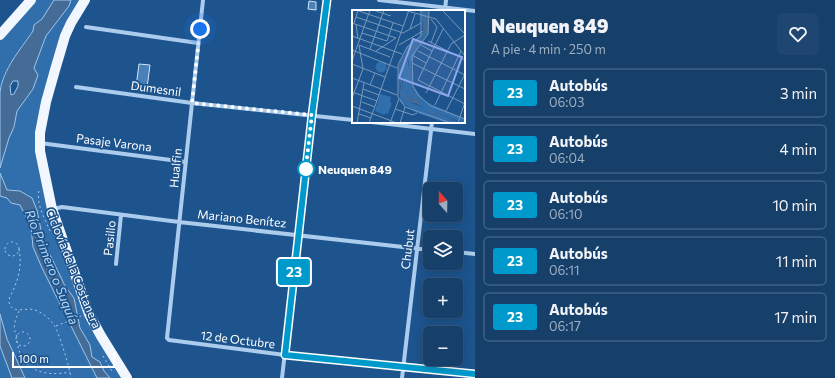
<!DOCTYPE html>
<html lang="es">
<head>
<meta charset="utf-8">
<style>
  :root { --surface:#163f6a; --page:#1f4670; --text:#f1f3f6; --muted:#9eafc1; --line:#35587e }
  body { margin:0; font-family:Commissioner,sans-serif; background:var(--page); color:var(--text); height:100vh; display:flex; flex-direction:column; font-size:15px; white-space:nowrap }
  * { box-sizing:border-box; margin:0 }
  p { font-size:13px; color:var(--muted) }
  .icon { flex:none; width:22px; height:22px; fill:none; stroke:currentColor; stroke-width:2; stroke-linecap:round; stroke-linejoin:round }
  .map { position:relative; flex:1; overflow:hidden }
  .details { display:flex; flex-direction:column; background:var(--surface); width:360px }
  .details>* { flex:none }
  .badge { padding:0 8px; border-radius:3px; font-size:14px; line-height:26px }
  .needle { width:26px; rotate:340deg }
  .tools { position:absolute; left:423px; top:182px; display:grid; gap:8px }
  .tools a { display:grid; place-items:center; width:40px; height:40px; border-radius:6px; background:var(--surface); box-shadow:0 2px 10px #0003,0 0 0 1px var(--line); font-size:20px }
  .scale { position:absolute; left:12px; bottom:10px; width:103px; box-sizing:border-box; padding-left:4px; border:2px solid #fff; border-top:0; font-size:11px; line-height:14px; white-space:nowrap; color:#fff; -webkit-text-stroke:3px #1d548e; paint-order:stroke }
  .you { position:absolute; width:20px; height:20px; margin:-10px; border:3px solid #fff; border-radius:50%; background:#1a73e8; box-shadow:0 0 0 6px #1a73e833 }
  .map>.badge { position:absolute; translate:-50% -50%; box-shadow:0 0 0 2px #fff }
  .round { display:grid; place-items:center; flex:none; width:42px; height:42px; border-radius:6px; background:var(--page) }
  .head { display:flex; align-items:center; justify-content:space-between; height:68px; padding:0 16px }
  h1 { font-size:19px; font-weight:800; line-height:30px }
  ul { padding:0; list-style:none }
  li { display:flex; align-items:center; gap:12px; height:50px; margin:0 8px 6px; padding:0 8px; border:2px solid var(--line); border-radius:6px }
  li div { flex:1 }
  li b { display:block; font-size:15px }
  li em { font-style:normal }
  li .badge { min-width:44px; font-weight:700; text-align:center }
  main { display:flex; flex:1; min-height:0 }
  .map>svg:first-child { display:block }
  .green { fill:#306eac }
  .water { fill:#456c96; stroke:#9ec8ef; fill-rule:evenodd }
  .building { fill:#4a80b8; stroke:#d1e5f9 }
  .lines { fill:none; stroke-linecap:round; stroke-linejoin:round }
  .path { stroke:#abcced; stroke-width:1; stroke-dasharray:2 3; stroke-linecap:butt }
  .minor { stroke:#abcced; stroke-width:4 }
  .primary { stroke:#f2f7ff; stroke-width:10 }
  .line-casing { stroke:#fff; stroke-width:9 }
  .line { stroke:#0099cb; stroke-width:6 }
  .walk { stroke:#fff; stroke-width:4; stroke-dasharray:0 7.2 }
  .stop-dot { fill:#fff; stroke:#0099cb; stroke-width:2 }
  .labels { text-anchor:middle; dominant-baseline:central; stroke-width:3.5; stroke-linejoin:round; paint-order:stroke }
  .street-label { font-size:12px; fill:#fff; stroke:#1d548e }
  .stop-label { font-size:12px; font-weight:bold; fill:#fff; stroke:#1d548e; text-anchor:start }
  .water-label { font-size:13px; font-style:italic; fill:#b7d6f4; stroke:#1d548e }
  .inset-road { fill:none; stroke:#7798bb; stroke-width:1 }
  .view { fill:#8ea6ec; fill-opacity:0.15; stroke:#8ea6ec; stroke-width:2 }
  .inset-edge { fill:none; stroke:#fff; stroke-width:2 }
</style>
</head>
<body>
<main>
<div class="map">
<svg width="475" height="378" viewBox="0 0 475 378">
  <rect width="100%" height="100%" fill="#1d548e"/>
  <path class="green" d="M 31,0 L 54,0 L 42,19 L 34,25 L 33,31 C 20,49 3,69 0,92 L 0,35 Z
    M 71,0 L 85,0 L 76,14 L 40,132 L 52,209 L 89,314 L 127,378 L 110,378 L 104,371 L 100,362 L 92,357 L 90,345 L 80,328 L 74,298 L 65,286 L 43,240 L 40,230 L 20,191 L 7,190 L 0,173 L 0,168 L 9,138 L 14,127 L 17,111 L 33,89 L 38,75 L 34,68 L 46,36 L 69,6 Z
    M 0,196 L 7,198 L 11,203 L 20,204 L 31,227 L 33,247 L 42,268 L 97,378 L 25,378 L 7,339 L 0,314 Z
    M 0,346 L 12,378 L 0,378 Z"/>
  <path class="water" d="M 54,0 L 71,0 L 69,6 L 46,36 L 34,68 L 38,75 L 33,89 L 17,111 L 14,127 L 9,138 L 0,168 L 0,92 C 3,69 20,50 33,31 L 34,25 L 42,19 ZM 13,81 L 18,81 L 18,86 L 14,94 L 11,95 L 10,86 Z
    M 0,173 L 7,190 L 20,191 L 32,198 L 37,210 L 43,240 L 65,286 L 74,298 L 80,328 L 90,345 L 92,357 L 100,362 L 104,371 L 110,378 L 97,378 L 42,268 L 33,247 L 31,227 L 20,205 L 11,203 L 7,198 L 0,196 Z
    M 0,314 L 7,339 L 25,378 L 12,378 L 0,346 Z"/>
  <path class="building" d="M 309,1 L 316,2 L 316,10 L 308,9 Z
    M 139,64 L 150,65 L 147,88 L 136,87 Z"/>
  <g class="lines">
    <path class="path" d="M 39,191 C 36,204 45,219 50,231
      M5 249a7 7 0 1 1 14 0a7 7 0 1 1-14 0Z
      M 19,249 C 22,265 19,276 13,291 C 11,295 7,300 10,305 C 14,314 27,307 35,310 C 43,313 50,319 54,325 C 59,332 70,369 71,378
      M 56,326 L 81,316
      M16 339a7 7 0 1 1 14 0a7 7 0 1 1-14 0Z
      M 17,337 C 12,327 15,320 19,311
      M 17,341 C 21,371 44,377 70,372
      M 103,356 L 113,373"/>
    <path class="minor" d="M 203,0 L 167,338 L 169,340 L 285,355 L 475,374
      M 379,0 L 475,11
      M 445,11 L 446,0
      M 86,27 L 198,43
      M 76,87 L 192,103 L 353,120
      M 372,122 L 475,134
      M 40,143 L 186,162
      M 53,209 L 62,207 L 179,222 L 430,250
      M 456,252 L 475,254
      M 116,264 L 121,215
      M 282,378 L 312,115 L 327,0
      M 402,378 L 432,122"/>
    <path class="primary" d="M 85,0 L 71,23 L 65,36 L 55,70 L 46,102 L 40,133 L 40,151 L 52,209 L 89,314 L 101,336 L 127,378
      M 0,35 L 31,0"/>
  </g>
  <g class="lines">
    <defs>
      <path id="line" d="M 327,0 L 312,115 L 285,355 L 475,374"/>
    </defs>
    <use href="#line" class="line-casing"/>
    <use href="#line" class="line"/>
    <path class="walk" d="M 200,29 L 192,103 L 312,115 L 305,175 L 306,169"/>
  </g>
  <circle class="stop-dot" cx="306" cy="169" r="8"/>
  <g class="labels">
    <g class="street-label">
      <text transform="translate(156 88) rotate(8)">Dumesnil</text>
      <text transform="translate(114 142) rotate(7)">Pasaje Varona</text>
      <text transform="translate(175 168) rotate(-84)">Hualfin</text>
      <text transform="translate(242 218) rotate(6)">Mariano Benítez</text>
      <text transform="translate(109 238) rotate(-84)">Pasillo</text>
      <text transform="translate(407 249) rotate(-83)">Chubut</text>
      <text transform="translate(74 268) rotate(68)">Ciclovía de la Costanera</text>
      <text transform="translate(238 339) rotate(7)">12 de Octubre</text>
    </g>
    <g class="stop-label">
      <text x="318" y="169">Neuquen 849</text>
    </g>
    <g class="water-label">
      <text transform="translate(52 267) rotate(68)">Río Primero o Suquía</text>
    </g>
  </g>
  <g transform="translate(352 10)">
    <rect width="113" height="113" fill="#1d548e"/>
    <path d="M 69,0 L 73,0 L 74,5 L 71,26 L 52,46 L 52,50 L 56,51 L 57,69 L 57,51 L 55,47 L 74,24 L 75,0 L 77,0 L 76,24 L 67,35 L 59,53 L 61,76 L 72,91 L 113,109 L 113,113 L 71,98 L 62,85 L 58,71 L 63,90 L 56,89 L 51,83 L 50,59 L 48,78 L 53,90 L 108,113 L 92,112 L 65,103 L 48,92 L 46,57 L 55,37 L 65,30 L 71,21 ZM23.5 57a5.5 5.5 0 1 1 11 0a5.5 5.5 0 1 1-11 0ZM 28,84 L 39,87 L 38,92 L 40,93 L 36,104 L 34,103 L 32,105 L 23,101 Z" fill="#306eac"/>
    <path d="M 73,0 L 76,4 L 75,23 L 55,47 L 60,81 L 71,98 L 111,113 L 80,103 L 65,94 L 54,91 L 49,84 L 48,59 L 52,46 L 71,26 ZM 54,49 L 58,79 L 62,90 L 56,89 L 51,82 L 49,57 Z" fill="#456c96" fill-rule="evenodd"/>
    <path class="inset-road" d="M 4,0 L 51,16M 21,0 L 39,6M 52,0 L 84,9M 69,0 L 69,26 L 55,37 L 46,55 L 46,87 L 53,97 L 99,113M 77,0 L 76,24 L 60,46 L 61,76 L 67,86 L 79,96 L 113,109M 90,0 L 113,24M 4,7 L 51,23 L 69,13M 79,9 L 85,17 L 79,33M 84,9 L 113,46M 0,13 L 44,28M 2,13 L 6,1M 4,14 L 6,29M 58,19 L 63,4M 91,19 L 66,70 L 113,94M 10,23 L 35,31M 0,26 L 50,44M 35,31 L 41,13M 76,31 L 113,50M 7,35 L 38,47M 47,35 L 71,21M 69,35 L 80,41M 18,39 L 32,0M 0,40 L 45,58M 24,41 L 44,28M 66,41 L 113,65M 60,45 L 74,53M 0,51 L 18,0M 60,53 L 113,79M 0,54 L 33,67M 0,68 L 45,85M 18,75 L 23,63M 11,79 L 27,85M 0,82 L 25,91M 74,83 L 99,34 L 113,25M 0,88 L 11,59 L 7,35M 10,92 L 23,97M 83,95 L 109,41M 0,96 L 45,113M 43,99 L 61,105 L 65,103M 94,101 L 113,64M 7,104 L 19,108M 5,113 L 12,73M 17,113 L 57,0M 38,113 L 47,89M 48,113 L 53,97M 106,113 L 113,92"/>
    <path class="view" d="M 61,29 L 110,47 L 96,86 L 47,68 Z"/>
    <rect width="113" height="113" class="inset-edge"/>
  </g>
</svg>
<div class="tools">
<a><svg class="needle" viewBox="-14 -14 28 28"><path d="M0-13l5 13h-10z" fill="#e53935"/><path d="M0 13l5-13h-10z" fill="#9eafc1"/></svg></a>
<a><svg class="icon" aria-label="layers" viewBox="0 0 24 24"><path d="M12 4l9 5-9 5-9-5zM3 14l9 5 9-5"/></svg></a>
<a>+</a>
<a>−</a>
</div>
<div class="scale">100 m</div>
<div class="you" style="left:200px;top:29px"></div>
<b class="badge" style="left:294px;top:272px;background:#0099cb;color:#fff">23</b>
</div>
<section class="details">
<div class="head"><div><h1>Neuquen 849</h1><p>A pie · 4 min · 250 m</p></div><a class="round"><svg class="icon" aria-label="heart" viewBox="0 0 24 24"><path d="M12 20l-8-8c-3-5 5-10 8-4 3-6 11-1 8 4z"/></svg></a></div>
<ul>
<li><span class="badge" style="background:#0099cb;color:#fff">23</span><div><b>Autobús</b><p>06:03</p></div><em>3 min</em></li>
<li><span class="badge" style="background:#0099cb;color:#fff">23</span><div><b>Autobús</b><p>06:04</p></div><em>4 min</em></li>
<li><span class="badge" style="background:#0099cb;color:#fff">23</span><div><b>Autobús</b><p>06:10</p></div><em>10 min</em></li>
<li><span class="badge" style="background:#0099cb;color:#fff">23</span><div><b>Autobús</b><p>06:11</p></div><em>11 min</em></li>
<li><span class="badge" style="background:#0099cb;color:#fff">23</span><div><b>Autobús</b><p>06:17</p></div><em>17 min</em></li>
</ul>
</section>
</main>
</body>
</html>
